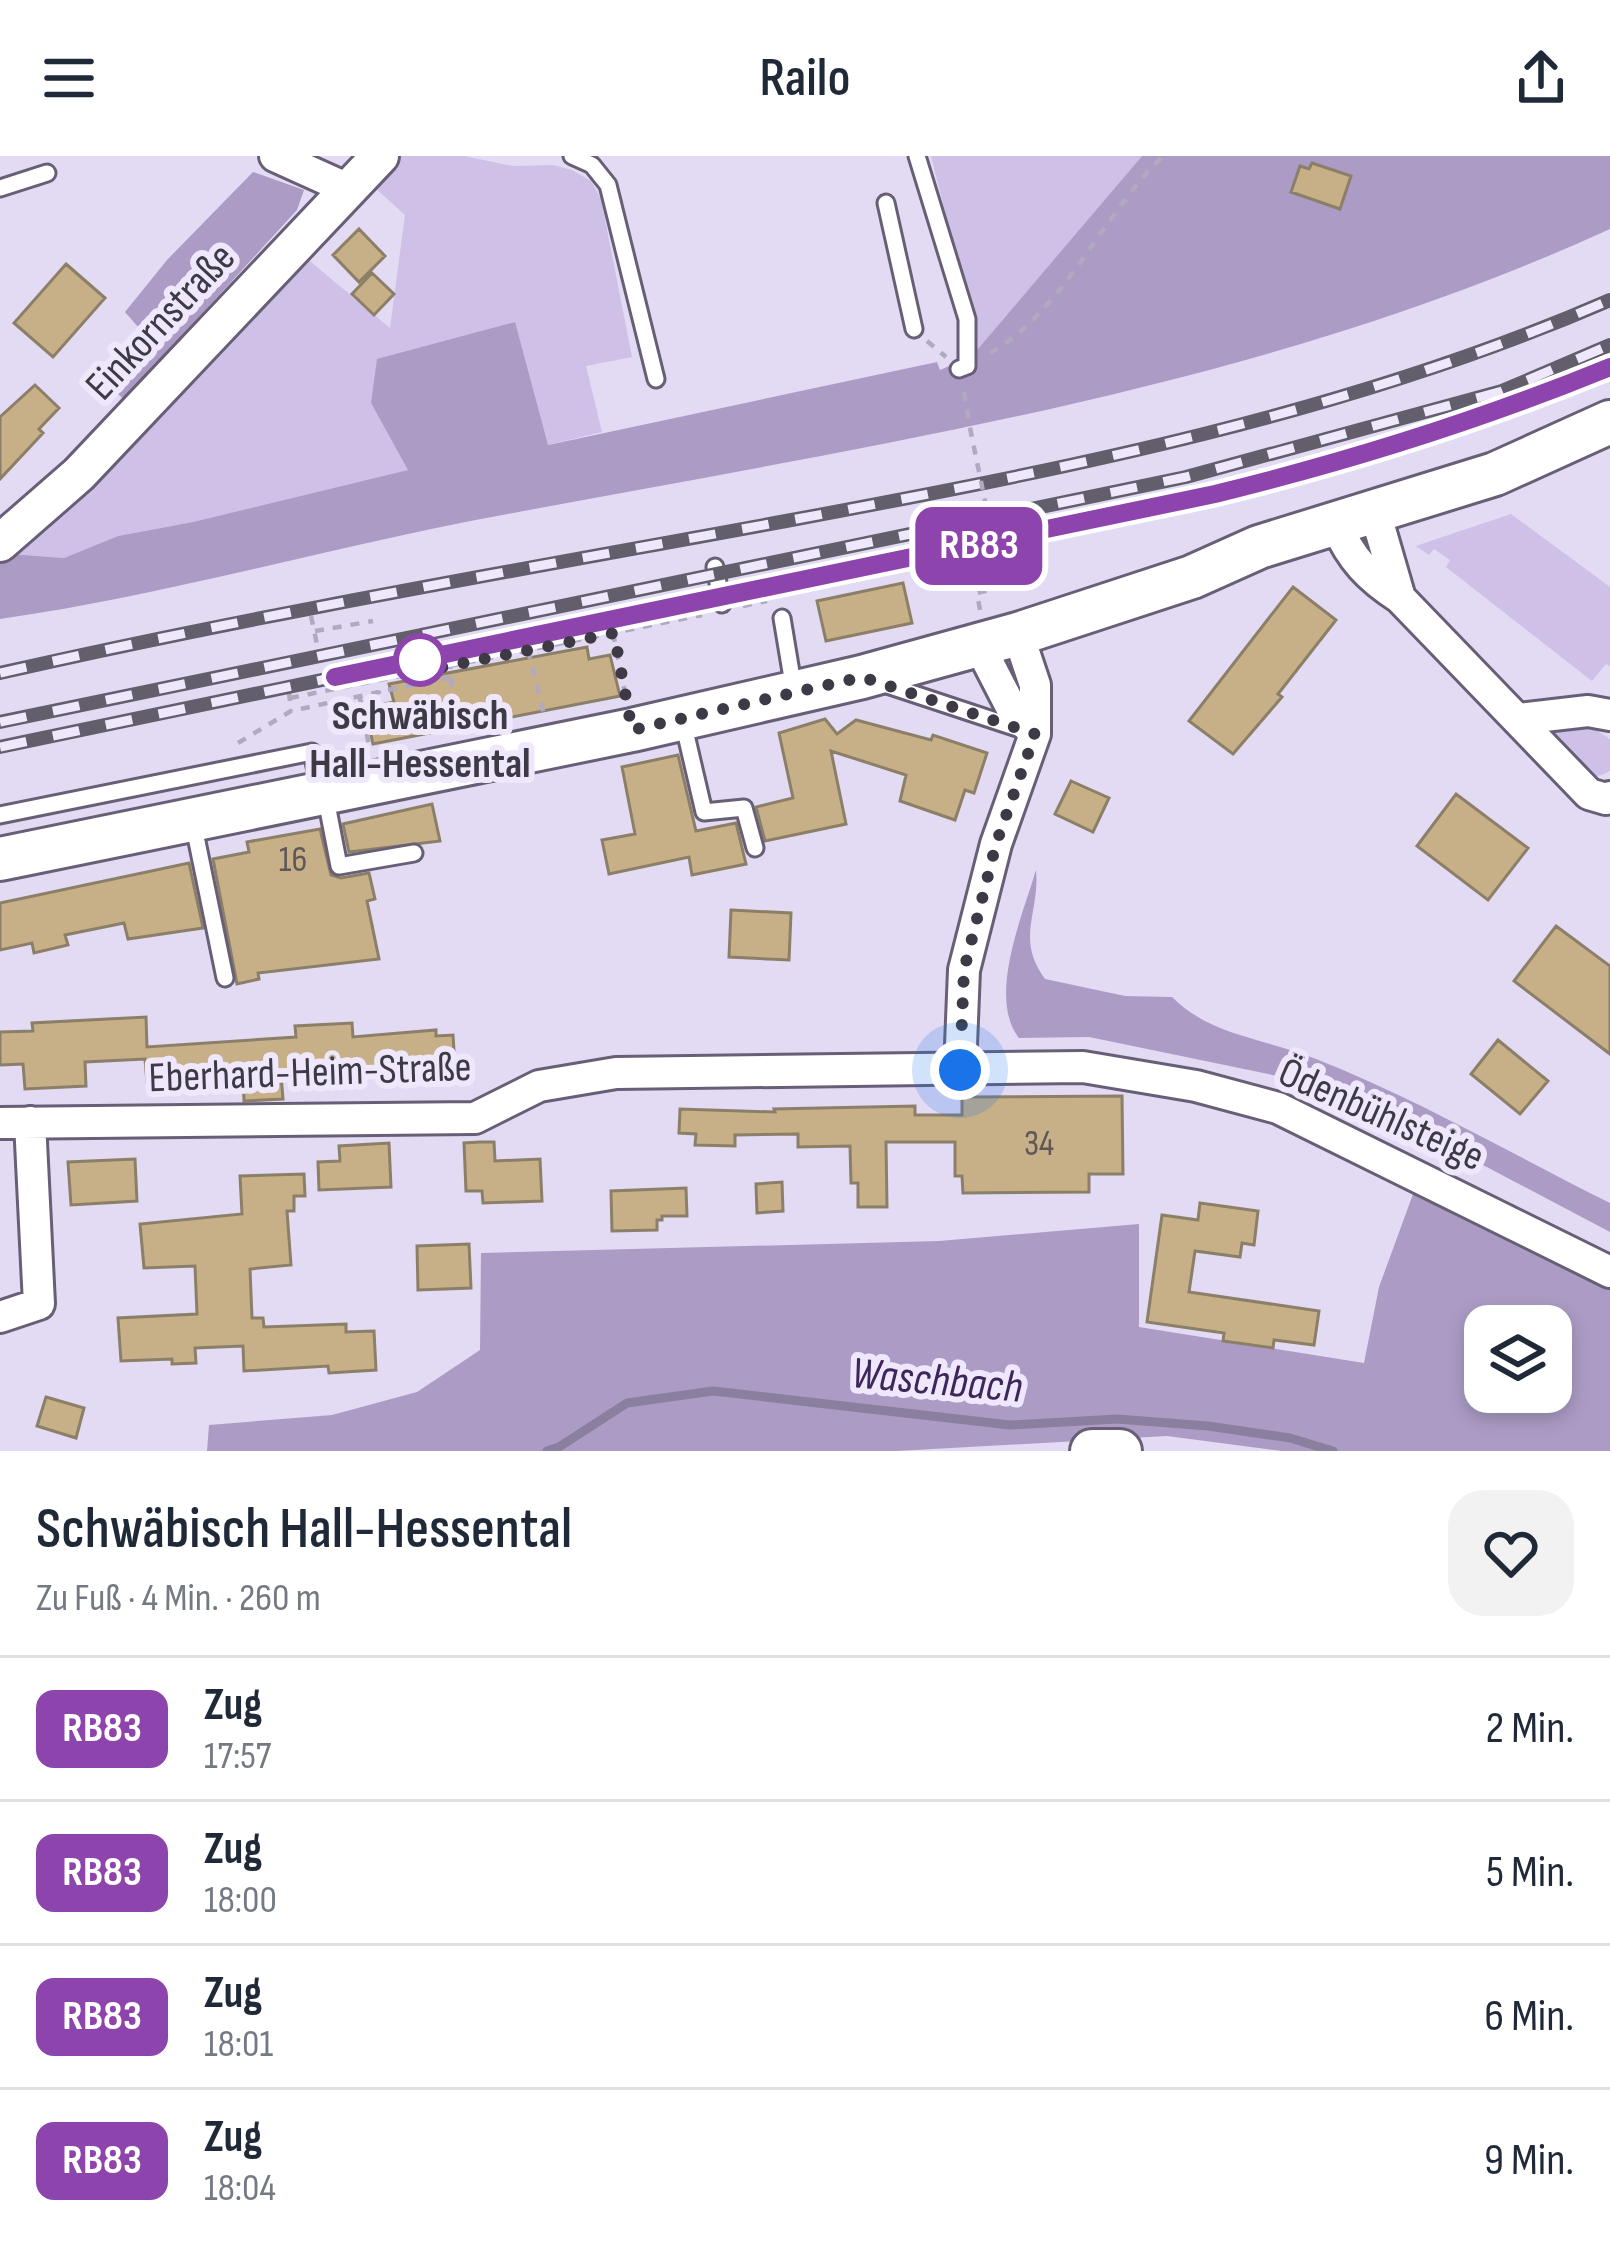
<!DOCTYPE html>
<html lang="de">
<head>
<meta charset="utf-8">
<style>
  :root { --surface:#fff; --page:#f2f2f3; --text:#1f2937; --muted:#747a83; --line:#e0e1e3 }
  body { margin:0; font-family:"Sofia Sans Condensed",sans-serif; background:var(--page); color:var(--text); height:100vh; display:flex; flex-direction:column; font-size:45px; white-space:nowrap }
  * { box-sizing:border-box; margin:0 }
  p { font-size:39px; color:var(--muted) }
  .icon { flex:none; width:66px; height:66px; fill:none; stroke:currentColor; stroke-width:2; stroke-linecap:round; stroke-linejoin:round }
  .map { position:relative; height:1295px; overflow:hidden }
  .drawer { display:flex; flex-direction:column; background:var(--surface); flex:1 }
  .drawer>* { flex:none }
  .badge { padding:0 24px; border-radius:18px; font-size:42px; line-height:78px }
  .buttons { position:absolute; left:1464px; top:1149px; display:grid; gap:24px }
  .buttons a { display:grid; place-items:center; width:108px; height:108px; border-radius:24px; background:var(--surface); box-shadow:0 6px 18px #0003; font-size:60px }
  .you { position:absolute; width:60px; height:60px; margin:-30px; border:9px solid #fff; border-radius:50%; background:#1a73e8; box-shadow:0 0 0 18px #1a73e833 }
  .map>.badge { position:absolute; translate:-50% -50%; box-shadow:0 0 0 6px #fff }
  .round { display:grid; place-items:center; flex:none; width:126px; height:126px; border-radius:36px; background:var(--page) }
  .head { display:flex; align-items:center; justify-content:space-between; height:204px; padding:0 36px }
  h1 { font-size:57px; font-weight:600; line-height:90px }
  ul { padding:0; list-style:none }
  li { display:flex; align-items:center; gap:36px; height:144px; padding:0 36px; border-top:3px solid var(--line) }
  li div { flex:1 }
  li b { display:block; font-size:45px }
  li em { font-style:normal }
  li .badge { min-width:132px; font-weight:700; text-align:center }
  header { display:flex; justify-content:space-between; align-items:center; height:156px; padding:0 36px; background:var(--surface); font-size:54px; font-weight:600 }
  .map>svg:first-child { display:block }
  .green { fill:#cec0e6 }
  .forest { fill:#ac9cc5; fill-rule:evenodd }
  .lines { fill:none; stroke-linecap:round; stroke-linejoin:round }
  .stream { stroke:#8b7f9f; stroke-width:9 }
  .building { fill:#c7b087; stroke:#8c7f68; stroke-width:3 }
  .service-casing { stroke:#685f76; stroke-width:21 }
  .minor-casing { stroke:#685f76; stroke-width:36 }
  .tertiary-casing { stroke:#685f76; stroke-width:42 }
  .secondary-casing { stroke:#685f76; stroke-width:48 }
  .path { stroke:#b1a9bf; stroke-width:4.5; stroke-dasharray:9 9; stroke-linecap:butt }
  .service { stroke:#fff; stroke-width:15 }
  .minor { stroke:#fff; stroke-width:30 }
  .tertiary { stroke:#fff; stroke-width:36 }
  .secondary { stroke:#fff; stroke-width:42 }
  .rail-casing { stroke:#635e6c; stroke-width:14 }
  .rail { stroke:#efe8fd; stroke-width:9; stroke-dasharray:27; stroke-linecap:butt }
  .path-bridge { stroke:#b1a9bf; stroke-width:4.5; stroke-dasharray:9 9; stroke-linecap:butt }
  .line-casing { stroke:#fff; stroke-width:27 }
  .line { stroke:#8e44ad; stroke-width:18 }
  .walk { stroke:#3e3a45; stroke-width:12; stroke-dasharray:0 21.6 }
  .stop-dot { fill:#fff; stroke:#8e44ad; stroke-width:6 }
  .labels { text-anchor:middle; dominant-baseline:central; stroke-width:12; stroke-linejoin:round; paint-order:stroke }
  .number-label { font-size:36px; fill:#605856 }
  .street-label { font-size:42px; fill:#3e3a45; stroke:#efe8fd }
  .stop-label { font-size:42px; font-weight:bold; fill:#3e3a45; stroke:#efe8fd }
  .water-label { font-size:45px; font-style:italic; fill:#3d265a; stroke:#efe8fd }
</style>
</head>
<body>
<header><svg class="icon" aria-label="menu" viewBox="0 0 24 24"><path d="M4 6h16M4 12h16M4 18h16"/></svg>Railo<svg class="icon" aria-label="share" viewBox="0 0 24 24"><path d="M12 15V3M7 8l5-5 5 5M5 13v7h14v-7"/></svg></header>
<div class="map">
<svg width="1610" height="1295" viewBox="0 0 1610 1295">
  <rect width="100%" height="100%" fill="#e3daf4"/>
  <path class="green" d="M 399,0 L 464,0 L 513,10 L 553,9 L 572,14 L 591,25 L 601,43 L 632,201 L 586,210 L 602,276 L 547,289 L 514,166 L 371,247 L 409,314 L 193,366 L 118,380 L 64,402 L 0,397 L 305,101 L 390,172 L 405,59 L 373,30 Z
    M 931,0 L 1142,0 L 972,201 L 972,164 Z
    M 1511,358 L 1610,431 L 1610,510 L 1606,508 L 1592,525 L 1446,411 L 1450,404 L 1434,393 L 1429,399 L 1416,390 Z
    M 1556,573 L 1596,574 L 1610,583 L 1610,615 C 1583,632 1568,603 1551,584 Z"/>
  <path class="forest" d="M 1142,0 L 1610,0 L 1610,73 C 1261,233 872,289 497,360 C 331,391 167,439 0,463 L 0,403 L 11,398 L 64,402 L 118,380 L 193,366 L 408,314 L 371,247 L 377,203 L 515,166 L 548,289 L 937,206 L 940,214 L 972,200 Z
    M 253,16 L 304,34 L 297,54 L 124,243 L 109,231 L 152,187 L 125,156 L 167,104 Z
    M 1036,714 C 1040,757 1015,782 1045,823 L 1125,840 L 1172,841 C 1210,880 1268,883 1316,903 C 1418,943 1513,999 1610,1047 L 1610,1076 L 1468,1001 L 1292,923 L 1089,881 L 1019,882 C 987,842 1023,758 1036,714 Z
    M 1416,1030 L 1610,1130 L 1610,1295 L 1282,1295 L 1167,1280 L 897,1295 L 207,1295 L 209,1269 L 332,1259 L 417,1236 L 480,1194 L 481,1097 L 939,1085 L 1139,1068 L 1139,1171 L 1364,1207 L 1379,1131 ZM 1485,1170 L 1551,1170 L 1551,1236 L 1485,1236 Z"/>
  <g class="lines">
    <path class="stream" d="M 547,1295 L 559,1291 L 627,1247 L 713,1235 L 1010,1269 L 1117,1263 L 1208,1270 L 1290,1282 L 1333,1295"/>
  </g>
  <path class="building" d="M 1312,7 L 1351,20 L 1340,53 L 1291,36 L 1300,10 L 1309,13 Z
    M 359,73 L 385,100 L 359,126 L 333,99 Z
    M 66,108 L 105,142 L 53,201 L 14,167 Z
    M 372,117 L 394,138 L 374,159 L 352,138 Z
    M 35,229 L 59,252 L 39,273 L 43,277 L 0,323 L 0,261 Z
    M 903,427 L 912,467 L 826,485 L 817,445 Z
    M 1293,431 L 1336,464 L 1278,538 L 1282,541 L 1233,598 L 1189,565 Z
    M 587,491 L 589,503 L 610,499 L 620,540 L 373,588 L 365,552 L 394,546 L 389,528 Z
    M 825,563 L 837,578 L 856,564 L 931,584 L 933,579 L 987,597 L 974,637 L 965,634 L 955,664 L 900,645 L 906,619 L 831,595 L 846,668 L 765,685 L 756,651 L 793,642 L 779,577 Z
    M 678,599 L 696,675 L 736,667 L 746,708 L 692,719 L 689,701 L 609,718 L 602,684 L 635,678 L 622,611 Z
    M 1071,625 L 1109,642 L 1093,676 L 1055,658 Z
    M 1456,638 L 1528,692 L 1488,744 L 1417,690 Z
    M 432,648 L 440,685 L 349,696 L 343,668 Z
    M 320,673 L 331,719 L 341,722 L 369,717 L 375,743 L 367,745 L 379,803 L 258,817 L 259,823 L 237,828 L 213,703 L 249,696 L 247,686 Z
    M 189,707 L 203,772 L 128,783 L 124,767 L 65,779 L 68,789 L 34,797 L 32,787 L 0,794 L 0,747 Z
    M 731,754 L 791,757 L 789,804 L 729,801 Z
    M 1556,770 L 1610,810 L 1610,898 L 1514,825 Z
    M 146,861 L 147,891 L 296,881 L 295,870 L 352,867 L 353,881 L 436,874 L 436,880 L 453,879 L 455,910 L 281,919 L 283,943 L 244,945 L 243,920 L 147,927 L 145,903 L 85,906 L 86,930 L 25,933 L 23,908 L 0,909 L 0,876 L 33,875 L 32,867 Z
    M 1498,884 L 1548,925 L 1520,958 L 1471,918 Z
    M 1122,940 L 1123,1018 L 1089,1018 L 1089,1036 L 963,1037 L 962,1020 L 955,1020 L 955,986 L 886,986 L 887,1051 L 858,1051 L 858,1027 L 851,1027 L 850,990 L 798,991 L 798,978 L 735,979 L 735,990 L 695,989 L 696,978 L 679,977 L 680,953 L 775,956 L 774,953 L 915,950 L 915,959 L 962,959 L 962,941 Z
    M 480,986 L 494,986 L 495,1005 L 540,1003 L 542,1045 L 483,1047 L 482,1035 L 466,1035 L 464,987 Z
    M 389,987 L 391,1031 L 319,1034 L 318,1006 L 340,1005 L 339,990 Z
    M 135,1003 L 137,1045 L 71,1049 L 68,1006 Z
    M 304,1018 L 305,1040 L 294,1040 L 294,1055 L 287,1055 L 291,1109 L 250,1113 L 252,1162 L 263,1162 L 264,1171 L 346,1168 L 346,1176 L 374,1175 L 376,1214 L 329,1217 L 328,1210 L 244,1215 L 243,1190 L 195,1192 L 196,1207 L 172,1208 L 172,1203 L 121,1205 L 118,1162 L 197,1158 L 195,1110 L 144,1112 L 140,1068 L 242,1058 L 240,1020 Z
    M 782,1026 L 783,1055 L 757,1057 L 756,1028 Z
    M 686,1032 L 687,1060 L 662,1060 L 662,1064 L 657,1064 L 657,1074 L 612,1075 L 611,1035 Z
    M 1200,1047 L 1258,1055 L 1254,1089 L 1242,1087 L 1240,1101 L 1195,1095 L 1189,1136 L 1319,1155 L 1314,1189 L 1274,1184 L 1273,1192 L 1223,1185 L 1224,1177 L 1147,1166 L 1162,1059 L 1198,1064 Z
    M 469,1088 L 471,1132 L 418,1134 L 417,1090 Z
    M 46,1241 L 84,1252 L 76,1282 L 37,1270 Z"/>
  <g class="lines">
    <defs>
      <path id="service" d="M 572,0 L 592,9 L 608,29 L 656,223
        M 917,0 L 967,163 L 967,210 L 959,213
        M 0,32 L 47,17
        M 886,47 L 914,173
        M 715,411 L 722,448
        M 782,462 L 794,534
        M 884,528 L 1020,573
        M 683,566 L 704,656 L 744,652 L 755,692
        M 325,638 L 339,710 L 414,697
        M 0,659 L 312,596 L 320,634
        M 193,666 L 225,822"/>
      <path id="minor" d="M 275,0 L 348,33
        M 1375,356 L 1400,442
        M 1336,369 C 1352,404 1368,421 1400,442 L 1589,638 L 1606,643 L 1610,641
        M 979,489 L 1012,553 L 1035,578
        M 1518,563 L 1588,555 L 1610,559
        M 960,914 L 964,814 L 996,688 L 1035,578 L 1035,529 L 1018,478
        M 0,967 L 475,962 L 539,930 L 616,917 L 1083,911 L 1196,930 L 1278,952 L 1610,1116
        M 0,1161 L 39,1148 L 30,966"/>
      <path id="tertiary" d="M 0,387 L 79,318 L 380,0"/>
      <path id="secondary" d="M 0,703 L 632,574 L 862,521 L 1018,478 L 1192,421 L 1259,391 L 1495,318 L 1610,266
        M 1092,1295 L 1120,1295"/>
    </defs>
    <use href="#service" class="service-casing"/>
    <use href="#minor" class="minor-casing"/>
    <use href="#tertiary" class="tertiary-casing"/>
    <use href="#secondary" class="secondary-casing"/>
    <path class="path" d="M 927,185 L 946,201
      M 990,197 C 1062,157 1103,58 1163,0
      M 964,236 L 970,272
      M 743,450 L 767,445
      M 980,454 L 977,437 L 1002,431 L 997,403
      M 311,460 L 318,493
      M 315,475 L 373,465
      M 613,477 L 626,542
      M 528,494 L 544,559
      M 450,504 L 453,576
      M 388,534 L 453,521
      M 289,536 L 291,555
      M 290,542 L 702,459
      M 360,542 L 369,590
      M 368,551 L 370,547 L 375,550
      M 238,587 L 291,555 L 379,536 L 377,526"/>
    <use href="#service" class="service"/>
    <use href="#minor" class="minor"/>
    <use href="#tertiary" class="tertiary"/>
    <use href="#secondary" class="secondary"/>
    <defs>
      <path id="rail" d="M 0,517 C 260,458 524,413 786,365 C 1066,313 1348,258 1610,144
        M 0,566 L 1186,321 L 1502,235 L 1610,189
        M 0,591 L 1215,338 C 1350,304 1481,263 1610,211"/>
    </defs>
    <use href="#rail" class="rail-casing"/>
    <use href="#rail" class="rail"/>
    <path class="path-bridge" d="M 970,272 L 997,403"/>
  </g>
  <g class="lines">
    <defs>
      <path id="line" d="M 335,521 L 1215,338 C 1350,305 1481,264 1610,211"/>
    </defs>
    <use href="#line" class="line-casing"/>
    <use href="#line" class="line"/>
    <path class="walk" d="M 420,504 L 414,517 L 614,477 L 632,574 L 862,521 L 1035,578 L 996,688 L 964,814 L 960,914"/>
  </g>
  <circle class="stop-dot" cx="420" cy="504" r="24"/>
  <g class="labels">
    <g class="number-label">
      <text x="293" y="704">16</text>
      <text x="1039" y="988">34</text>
    </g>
    <g class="street-label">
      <text transform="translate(161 166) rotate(-47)">Einkornstraße</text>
      <text transform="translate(310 917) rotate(-2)">Eberhard-Heim-Straße</text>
      <text transform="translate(1381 959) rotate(24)">Ödenbühlsteige</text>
    </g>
    <g class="stop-label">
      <text x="420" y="560">Schwäbisch<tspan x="420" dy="48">Hall-Hessental</tspan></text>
    </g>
    <g class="water-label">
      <text transform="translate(937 1225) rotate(5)">Waschbach</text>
    </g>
  </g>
</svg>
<div class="buttons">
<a><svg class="icon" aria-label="layers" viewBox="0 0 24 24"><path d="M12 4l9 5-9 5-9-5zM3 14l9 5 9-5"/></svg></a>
</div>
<div class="you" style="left:960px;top:914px"></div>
<b class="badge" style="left:979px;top:390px;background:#8e44ad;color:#fff">RB83</b>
</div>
<section class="drawer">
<div class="head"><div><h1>Schwäbisch Hall-Hessental</h1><p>Zu Fuß · 4 Min. · 260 m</p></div><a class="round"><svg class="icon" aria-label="heart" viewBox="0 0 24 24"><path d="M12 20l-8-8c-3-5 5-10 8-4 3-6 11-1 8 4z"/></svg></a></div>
<ul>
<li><span class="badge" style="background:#8e44ad;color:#fff">RB83</span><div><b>Zug</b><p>17:57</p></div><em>2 Min.</em></li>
<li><span class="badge" style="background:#8e44ad;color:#fff">RB83</span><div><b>Zug</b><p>18:00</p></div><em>5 Min.</em></li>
<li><span class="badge" style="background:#8e44ad;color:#fff">RB83</span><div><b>Zug</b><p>18:01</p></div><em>6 Min.</em></li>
<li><span class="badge" style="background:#8e44ad;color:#fff">RB83</span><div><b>Zug</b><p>18:04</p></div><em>9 Min.</em></li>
</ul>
</section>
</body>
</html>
